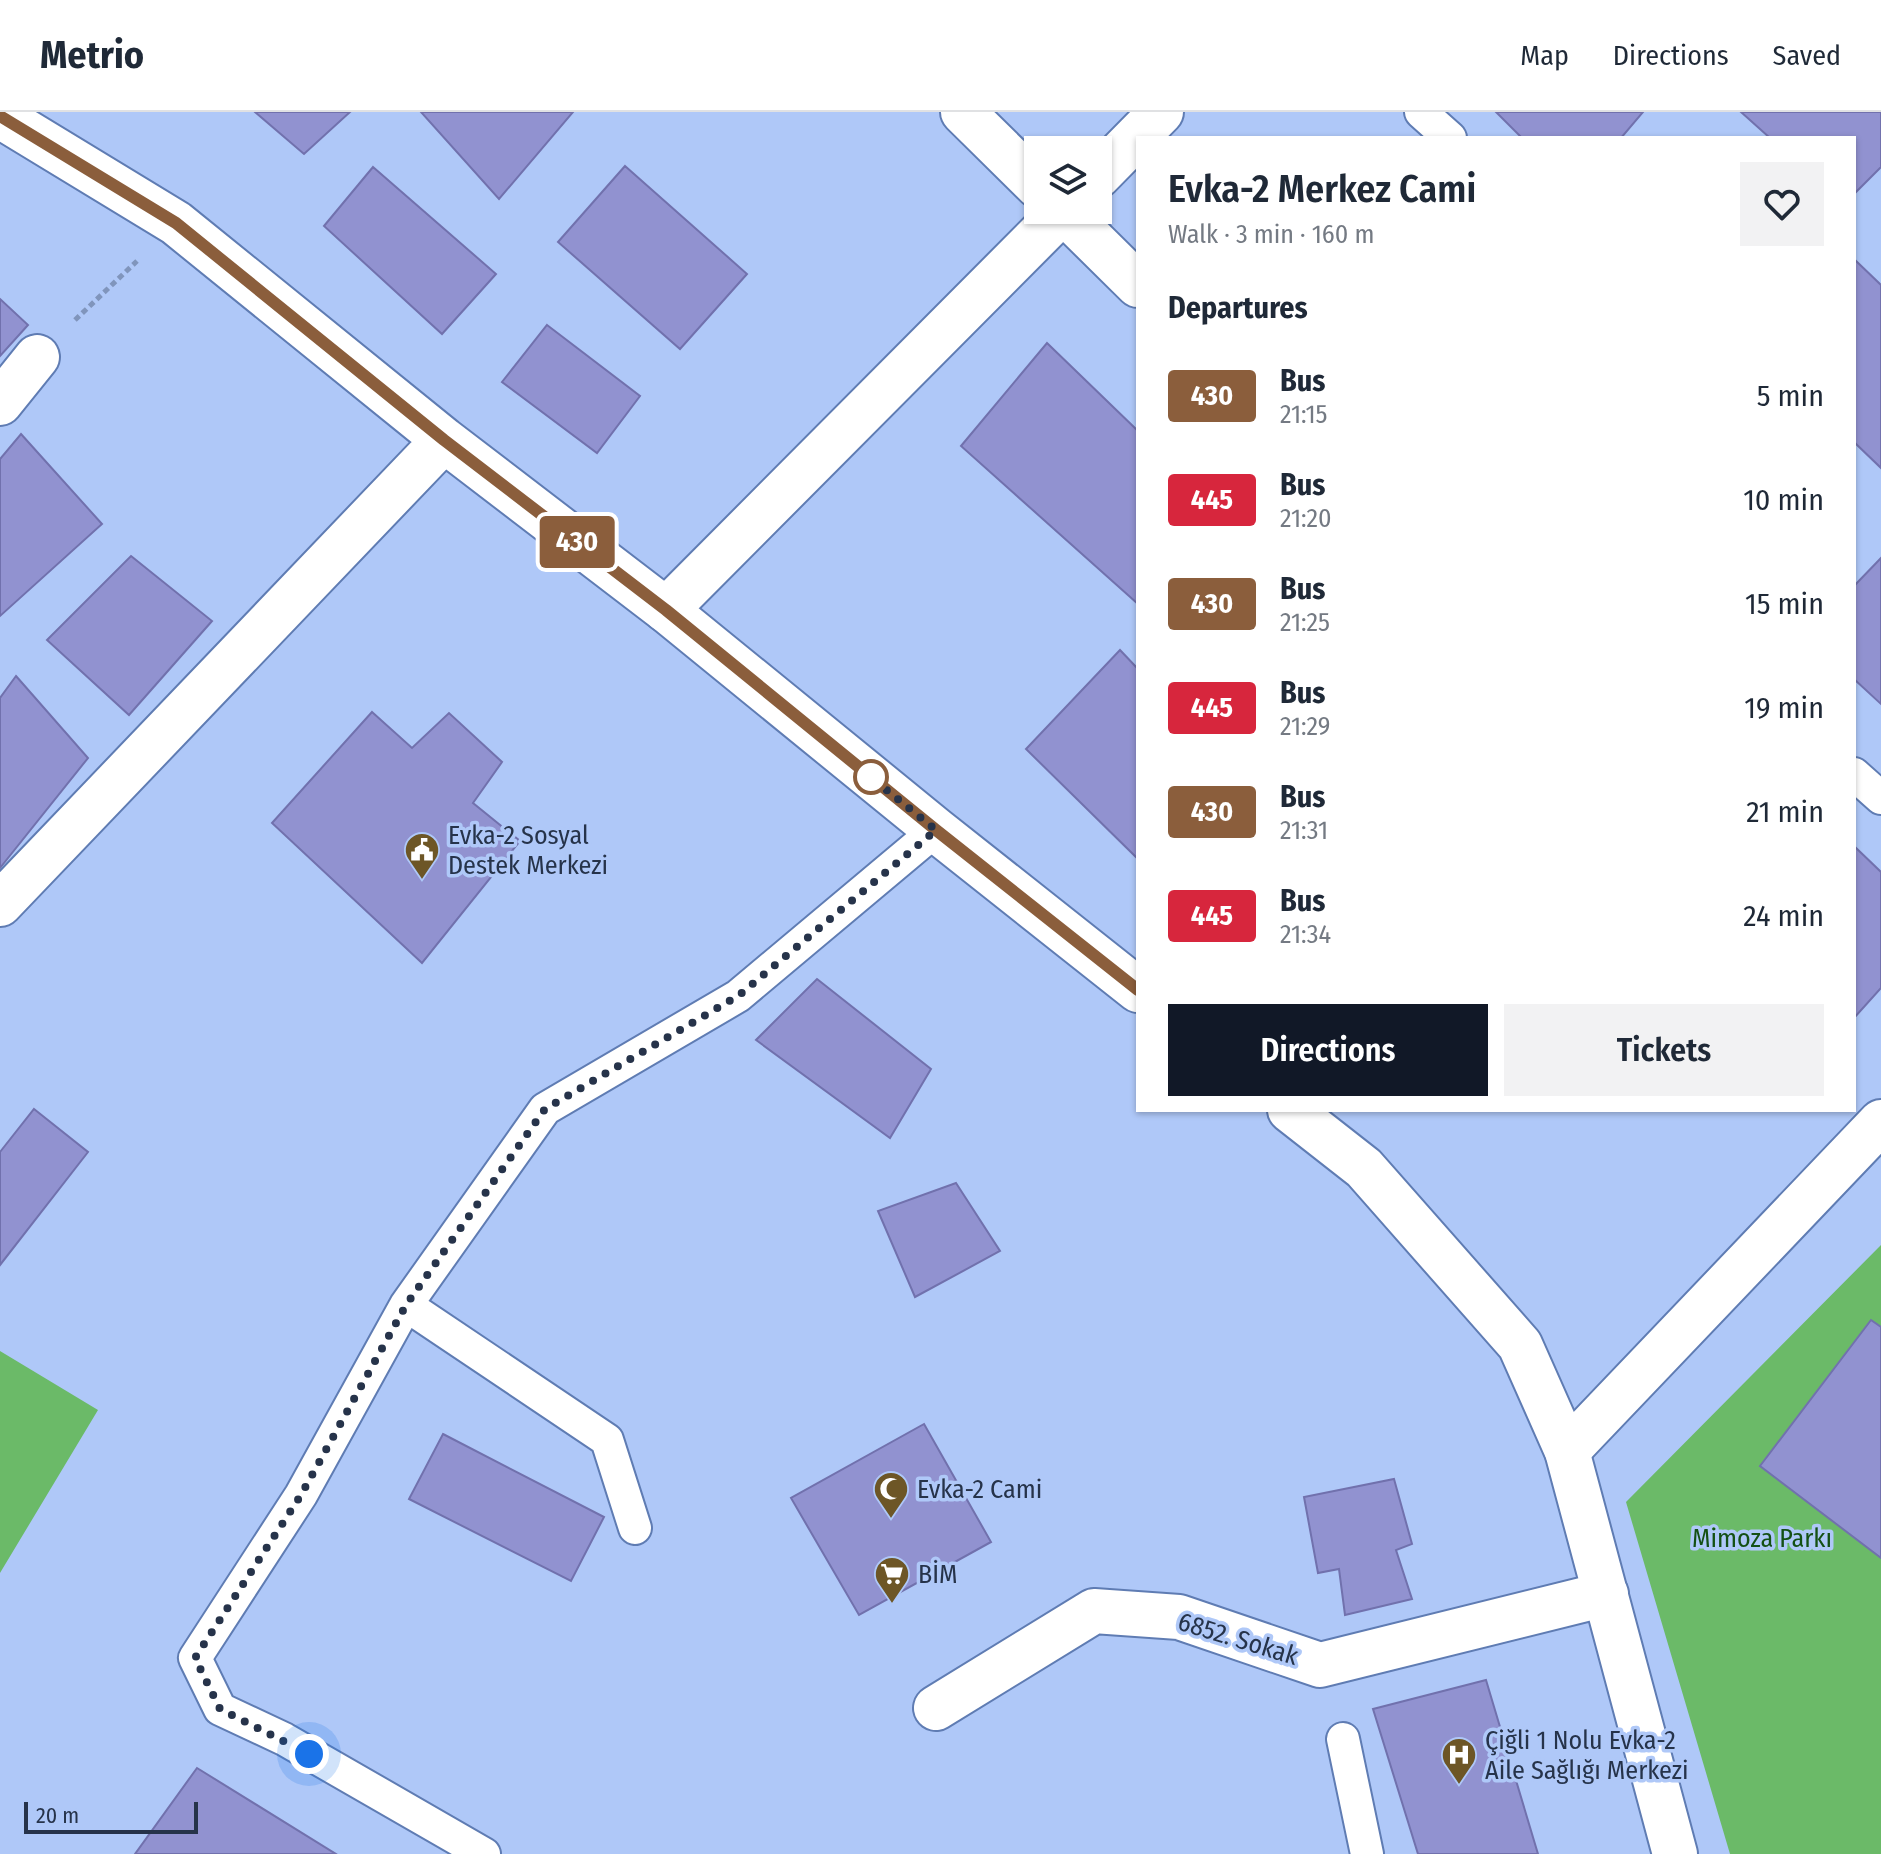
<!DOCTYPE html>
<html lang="en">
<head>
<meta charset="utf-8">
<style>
  :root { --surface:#fff; --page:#f2f2f3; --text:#1f2937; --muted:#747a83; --line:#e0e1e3; --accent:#111827 }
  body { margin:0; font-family:"Fira Sans Condensed",sans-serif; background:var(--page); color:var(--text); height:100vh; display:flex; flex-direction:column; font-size:30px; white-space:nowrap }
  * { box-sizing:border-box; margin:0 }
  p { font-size:26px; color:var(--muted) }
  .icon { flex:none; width:44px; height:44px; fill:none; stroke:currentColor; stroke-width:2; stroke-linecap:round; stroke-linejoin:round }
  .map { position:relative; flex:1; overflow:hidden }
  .details { position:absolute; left:1136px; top:24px; width:720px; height:976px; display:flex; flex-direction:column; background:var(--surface); border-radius:0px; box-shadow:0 2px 6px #0004 }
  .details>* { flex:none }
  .badge { padding:0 16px; border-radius:6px; font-size:28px; line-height:52px }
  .buttons { position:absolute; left:1024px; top:24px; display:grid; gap:16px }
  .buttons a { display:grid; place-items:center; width:88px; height:88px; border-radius:0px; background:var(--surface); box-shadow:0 2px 6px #0004; font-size:40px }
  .scale { position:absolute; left:24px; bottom:20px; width:174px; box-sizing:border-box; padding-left:8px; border:4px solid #26334a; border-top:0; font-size:22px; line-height:28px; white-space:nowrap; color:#26334a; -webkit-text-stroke:6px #afc8f8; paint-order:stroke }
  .you { position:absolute; width:40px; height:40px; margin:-20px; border:6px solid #fff; border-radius:50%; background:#1a73e8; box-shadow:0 0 0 12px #1a73e833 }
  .map>.badge { position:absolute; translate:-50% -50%; box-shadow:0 0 0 4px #fff }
  h2 { padding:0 32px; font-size:30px; line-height:72px }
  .round { display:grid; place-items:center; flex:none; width:84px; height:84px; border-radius:0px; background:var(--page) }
  .overview { display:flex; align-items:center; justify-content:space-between; height:136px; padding:0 32px }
  h1 { font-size:38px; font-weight:600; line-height:60px }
  .primary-button { display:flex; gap:16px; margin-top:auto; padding:16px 32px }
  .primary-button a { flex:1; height:92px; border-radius:0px; background:var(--accent); color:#fff; font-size:32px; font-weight:600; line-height:92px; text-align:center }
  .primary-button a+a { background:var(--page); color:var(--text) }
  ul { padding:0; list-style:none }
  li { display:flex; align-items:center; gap:24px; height:104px; padding:0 32px }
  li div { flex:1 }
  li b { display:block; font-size:30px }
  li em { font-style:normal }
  li .badge { min-width:88px; font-weight:700; text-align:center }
  header { display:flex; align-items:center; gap:48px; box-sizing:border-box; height:112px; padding:0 40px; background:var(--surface); border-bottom:2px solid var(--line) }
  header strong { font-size:38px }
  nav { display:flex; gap:44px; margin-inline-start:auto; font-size:28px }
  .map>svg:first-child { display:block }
  .green { fill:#6bba68 }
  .building { fill:#9192d0; stroke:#7171ad; stroke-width:2 }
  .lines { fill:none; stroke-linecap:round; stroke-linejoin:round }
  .service-casing { stroke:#5f7cb3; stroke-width:36 }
  .minor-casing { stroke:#5f7cb3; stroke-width:48 }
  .tertiary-casing { stroke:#5f7cb3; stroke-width:48 }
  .path { stroke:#8095bc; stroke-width:5; stroke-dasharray:6 4; stroke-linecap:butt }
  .service { stroke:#fff; stroke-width:32 }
  .minor { stroke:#fff; stroke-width:44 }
  .tertiary { stroke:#fff; stroke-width:44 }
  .line-casing { stroke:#fff; stroke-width:18 }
  .line { stroke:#8b5e3c; stroke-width:12 }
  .walk { stroke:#26334a; stroke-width:8; stroke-dasharray:0 14.4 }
  .stop-dot { fill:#fff; stroke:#8b5e3c; stroke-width:4 }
  .labels { text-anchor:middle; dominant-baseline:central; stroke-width:7; stroke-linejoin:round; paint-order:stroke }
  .poi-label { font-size:26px; fill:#26334a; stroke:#afc8f8; text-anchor:start }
  .park-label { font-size:26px; fill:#145014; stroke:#afc8f8 }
  .street-label { font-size:26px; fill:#26334a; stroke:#afc8f8 }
</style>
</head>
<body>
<header>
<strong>Metrio</strong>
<nav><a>Map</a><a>Directions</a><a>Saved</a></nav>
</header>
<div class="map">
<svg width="1881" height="1742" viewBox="0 0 1881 1742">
  <rect width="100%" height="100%" fill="#afc8f8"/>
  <path class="green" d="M 1881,1133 L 1881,1742 L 1730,1742 L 1626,1390 Z
    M 0,1239 L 98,1298 L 0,1461 Z"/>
  <path class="building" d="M 255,0 L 350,0 L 304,42 Z
    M 421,0 L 573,0 L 499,87 Z
    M 1496,0 L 1643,0 L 1621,26 L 1522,26 Z
    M 1741,0 L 1881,0 L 1881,55 L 1854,82 L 1854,26 L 1770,26 Z
    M 625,54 L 747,162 L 680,237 L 558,130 Z
    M 373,55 L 496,162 L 442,222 L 324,114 Z
    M 1854,147 L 1881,173 L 1881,356 L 1854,330 Z
    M 0,187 L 28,213 L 0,244 Z
    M 547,213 L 640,284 L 597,341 L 502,270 Z
    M 1047,231 L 1138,319 L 1138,492 L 961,334 Z
    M 21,322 L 102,412 L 0,504 L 0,347 Z
    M 131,444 L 212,509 L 129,603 L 47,528 Z
    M 1881,446 L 1881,592 L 1854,567 L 1854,474 Z
    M 1120,538 L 1138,557 L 1138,747 L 1026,637 Z
    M 16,564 L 88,646 L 0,756 L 0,586 Z
    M 372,600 L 412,636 L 449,601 L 502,650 L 473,691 L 520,729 L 422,851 L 272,711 Z
    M 1854,734 L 1881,760 L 1881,876 L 1854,906 Z
    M 817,867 L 931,957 L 890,1026 L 756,928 Z
    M 34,997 L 88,1040 L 0,1153 L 0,1040 Z
    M 956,1071 L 1000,1139 L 915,1185 L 878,1099 Z
    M 1871,1208 L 1881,1215 L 1881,1446 L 1760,1354 Z
    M 924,1312 L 991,1430 L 859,1503 L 791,1386 Z
    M 443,1322 L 604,1405 L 571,1469 L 409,1387 Z
    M 1394,1367 L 1412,1432 L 1396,1438 L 1412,1487 L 1345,1503 L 1339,1457 L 1318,1461 L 1304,1385 Z
    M 1486,1568 L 1538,1742 L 1418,1742 L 1373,1597 Z
    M 197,1656 L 336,1742 L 135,1742 Z"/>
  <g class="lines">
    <defs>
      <path id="service" d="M 1421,0 L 1450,26
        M 1854,662 L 1881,686
        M 406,1193 L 607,1328 L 635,1416
        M 1343,1627 L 1367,1742
        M 484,1742 L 284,1627 L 220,1597 L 195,1546 L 301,1383 L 406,1193 L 545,997 L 738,884 L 936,718"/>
      <path id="minor" d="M 963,0 L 1038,74
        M 0,4 L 176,111 L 444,328 L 666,498
        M 1062,98 L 1138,173
        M 0,291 L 37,245
        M 0,792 L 444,328
        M 1567,1339 L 1881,1010
        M 936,1596 L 1094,1499 L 1179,1505 L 1320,1553 L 1606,1482"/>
      <path id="tertiary" d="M 1098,64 L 1161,0
        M 1064,98 L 666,498 L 936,718 L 1138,878
        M 1290,998 L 1364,1056 L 1520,1233 L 1567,1339 L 1675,1742"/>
    </defs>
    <use href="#service" class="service-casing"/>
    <use href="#minor" class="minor-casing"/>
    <use href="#tertiary" class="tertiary-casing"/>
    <path class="path" d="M 75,208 L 137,149"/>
    <use href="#service" class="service"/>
    <use href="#minor" class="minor"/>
    <use href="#tertiary" class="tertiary"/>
  </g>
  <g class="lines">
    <defs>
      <path id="line" d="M 0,4 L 176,111 L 444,328 L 666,498 L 936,718 L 1138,878"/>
    </defs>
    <use href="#line" class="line-casing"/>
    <use href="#line" class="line"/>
    <path class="walk" d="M 309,1642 L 220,1597 L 195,1546 L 301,1383 L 406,1193 L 545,997 L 738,884 L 936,718 L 862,658 L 871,665"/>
  </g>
  <defs>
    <symbol id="civic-pin" viewBox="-11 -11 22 30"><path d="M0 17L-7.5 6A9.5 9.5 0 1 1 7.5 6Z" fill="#6d5626" stroke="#afc8f8"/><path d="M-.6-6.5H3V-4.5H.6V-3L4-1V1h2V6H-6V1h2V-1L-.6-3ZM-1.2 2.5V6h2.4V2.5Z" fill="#fff"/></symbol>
    <symbol id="mosque-pin" viewBox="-11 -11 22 30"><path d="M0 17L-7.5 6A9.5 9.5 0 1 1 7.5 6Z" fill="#6d5626" stroke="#afc8f8"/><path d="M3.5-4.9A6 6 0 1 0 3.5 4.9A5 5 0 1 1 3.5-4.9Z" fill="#fff"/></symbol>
    <symbol id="supermarket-pin" viewBox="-11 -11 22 30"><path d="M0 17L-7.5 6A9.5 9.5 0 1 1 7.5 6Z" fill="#6d5626" stroke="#afc8f8"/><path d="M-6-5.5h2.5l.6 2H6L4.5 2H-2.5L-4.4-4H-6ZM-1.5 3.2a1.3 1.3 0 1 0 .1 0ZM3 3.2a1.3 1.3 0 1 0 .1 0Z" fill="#fff"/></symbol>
    <symbol id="hospital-pin" viewBox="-11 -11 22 30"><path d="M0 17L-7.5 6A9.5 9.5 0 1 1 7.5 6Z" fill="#6d5626" stroke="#afc8f8"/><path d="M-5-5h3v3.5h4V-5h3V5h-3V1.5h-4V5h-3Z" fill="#fff"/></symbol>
  </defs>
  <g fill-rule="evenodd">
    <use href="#civic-pin" x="402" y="718" width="40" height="54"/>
    <use href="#mosque-pin" x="871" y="1357" width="40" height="54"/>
    <use href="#supermarket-pin" x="872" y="1442" width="40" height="54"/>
    <use href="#hospital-pin" x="1439" y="1623" width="40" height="54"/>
  </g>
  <circle class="stop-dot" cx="871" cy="665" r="16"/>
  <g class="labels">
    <g class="poi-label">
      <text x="448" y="723">Evka-2 Sosyal<tspan x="448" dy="30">Destek Merkezi</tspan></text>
      <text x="917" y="1377">Evka-2 Cami</text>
      <text x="918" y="1462">BİM</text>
      <text x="1485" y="1628">Çiğli 1 Nolu Evka-2<tspan x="1485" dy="30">Aile Sağlığı Merkezi</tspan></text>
    </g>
    <g class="park-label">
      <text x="1762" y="1426">Mimoza Parkı</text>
    </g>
    <g class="street-label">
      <text transform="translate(1238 1527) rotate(17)">6852. Sokak</text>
    </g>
  </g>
</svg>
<div class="buttons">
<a><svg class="icon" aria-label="layers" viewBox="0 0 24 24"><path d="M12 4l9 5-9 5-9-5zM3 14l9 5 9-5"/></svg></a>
</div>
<div class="scale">20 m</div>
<div class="you" style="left:309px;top:1642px"></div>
<b class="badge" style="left:577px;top:430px;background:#8b5e3c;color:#fff">430</b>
<section class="details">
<div class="overview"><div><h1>Evka-2 Merkez Cami</h1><p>Walk · 3 min · 160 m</p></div><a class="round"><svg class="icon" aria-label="heart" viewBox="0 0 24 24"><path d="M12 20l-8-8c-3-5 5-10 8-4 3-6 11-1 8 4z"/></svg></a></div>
<h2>Departures</h2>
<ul>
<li><span class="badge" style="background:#8b5e3c;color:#fff">430</span><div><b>Bus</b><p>21:15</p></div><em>5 min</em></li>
<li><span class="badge" style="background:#d7263d;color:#fff">445</span><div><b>Bus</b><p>21:20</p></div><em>10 min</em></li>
<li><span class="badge" style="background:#8b5e3c;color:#fff">430</span><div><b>Bus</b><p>21:25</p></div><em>15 min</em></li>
<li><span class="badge" style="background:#d7263d;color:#fff">445</span><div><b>Bus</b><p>21:29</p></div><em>19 min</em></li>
<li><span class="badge" style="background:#8b5e3c;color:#fff">430</span><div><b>Bus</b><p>21:31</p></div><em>21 min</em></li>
<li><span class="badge" style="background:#d7263d;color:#fff">445</span><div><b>Bus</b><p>21:34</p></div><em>24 min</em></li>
</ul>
<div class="primary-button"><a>Directions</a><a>Tickets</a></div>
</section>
</div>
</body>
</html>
